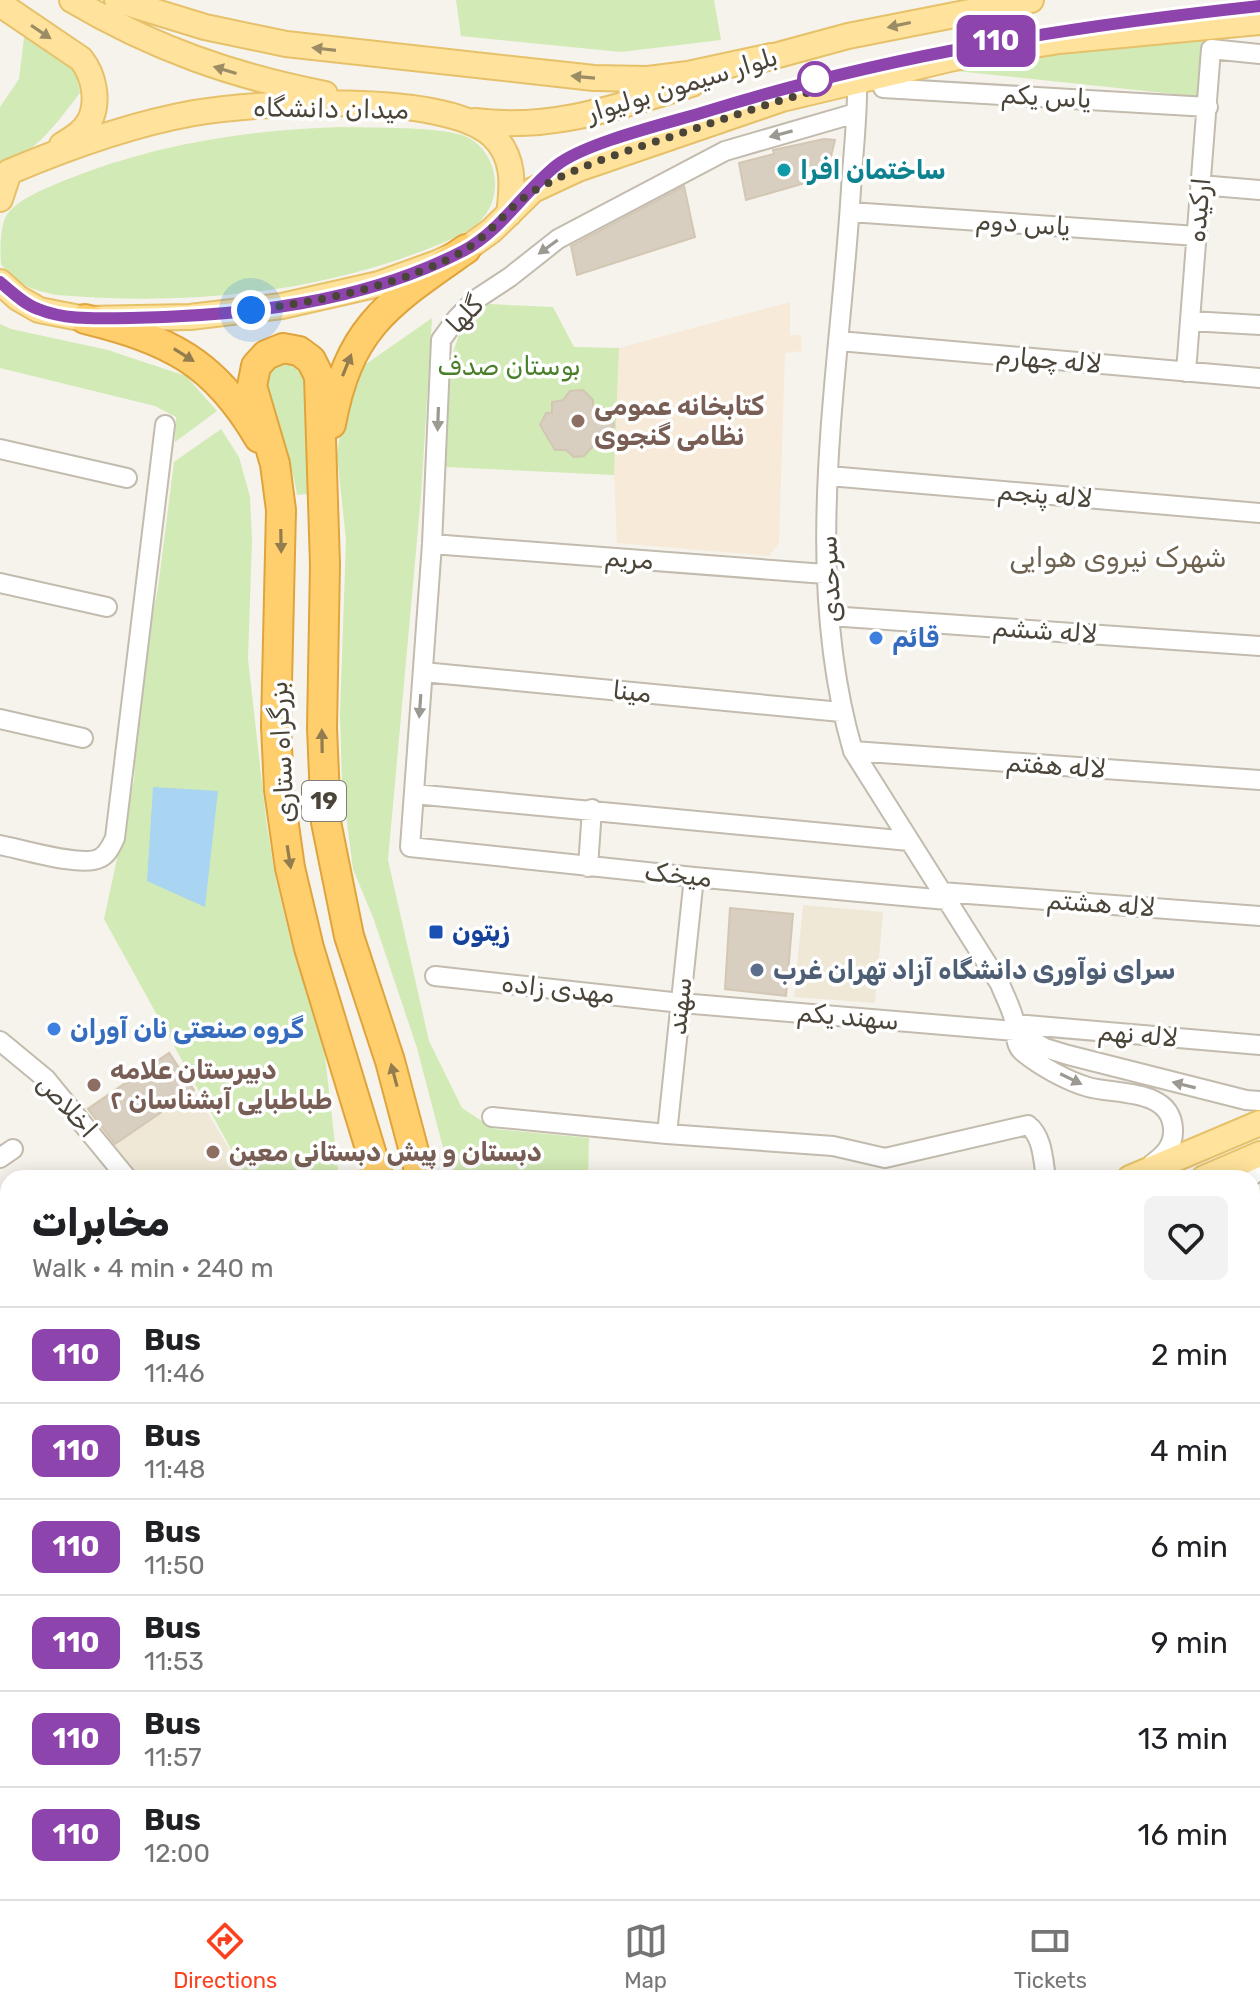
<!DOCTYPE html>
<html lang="en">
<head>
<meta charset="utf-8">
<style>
  :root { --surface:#fff; --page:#f2f2f2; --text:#202124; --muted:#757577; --line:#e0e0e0; --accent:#fc3f1d }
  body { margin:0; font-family:Rubik,"Noto Naskh Arabic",sans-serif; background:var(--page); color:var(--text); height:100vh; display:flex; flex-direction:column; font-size:30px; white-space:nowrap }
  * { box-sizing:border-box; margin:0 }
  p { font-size:26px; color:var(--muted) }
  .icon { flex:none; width:44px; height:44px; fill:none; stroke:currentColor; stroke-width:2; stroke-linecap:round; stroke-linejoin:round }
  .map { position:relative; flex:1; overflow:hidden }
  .side { position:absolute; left:0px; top:1170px; width:1260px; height:730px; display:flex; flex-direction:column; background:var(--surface); border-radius:24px 24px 0 0; box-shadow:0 4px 20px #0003 }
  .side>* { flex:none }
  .badge { padding:0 16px; border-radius:12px; font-size:28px; line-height:52px }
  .you { position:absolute; width:40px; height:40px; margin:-20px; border:6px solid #fff; border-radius:50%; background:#1a73e8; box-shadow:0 0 0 12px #1a73e833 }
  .map>.badge { position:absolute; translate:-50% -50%; box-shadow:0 0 0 4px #fff }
  .round { display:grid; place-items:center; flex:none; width:84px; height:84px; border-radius:12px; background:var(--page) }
  .overview { display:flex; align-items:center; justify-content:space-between; height:136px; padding:0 32px }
  h1 { font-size:38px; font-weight:800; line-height:60px }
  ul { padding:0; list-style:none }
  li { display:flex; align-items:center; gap:24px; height:96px; padding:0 32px; border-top:2px solid var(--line) }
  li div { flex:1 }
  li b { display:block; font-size:30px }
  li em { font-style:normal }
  li .badge { min-width:88px; font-weight:700; text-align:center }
  .menu { display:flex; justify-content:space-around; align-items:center; height:112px; border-top:2px solid var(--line); background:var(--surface); font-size:22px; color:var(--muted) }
  .menu a { display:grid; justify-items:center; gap:4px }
  .menu .on { color:var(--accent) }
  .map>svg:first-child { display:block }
  .residential { fill:#eae5da }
  .commercial { fill:#f7ead8 }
  .education { fill:#efe8d6 }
  .green { fill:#d2eab5; fill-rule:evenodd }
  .water { fill:#a9d4f2 }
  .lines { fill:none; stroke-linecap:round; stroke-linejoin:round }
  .canal { stroke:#a9d4f2; stroke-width:18 }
  .building { fill:#d8cfc1; stroke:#d3c7b4; stroke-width:2 }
  .minor-casing { stroke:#c2bbae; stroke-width:22 }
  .major-casing { stroke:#e6c16a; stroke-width:28 }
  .highway-casing { stroke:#e0a43c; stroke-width:32 }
  .minor { stroke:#fff; stroke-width:18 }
  .major { stroke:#ffe39c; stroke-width:24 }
  .highway { stroke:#ffcf6e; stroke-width:28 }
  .oneway { fill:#9c8c66 }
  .oneway2 { fill:#9c9892 }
  .oneway3 { fill:#937c4e }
  .line-casing { stroke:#fff; stroke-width:18 }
  .line { stroke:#8e44ad; stroke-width:12 }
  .walk { stroke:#4b4439; stroke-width:8; stroke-dasharray:0 14.4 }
  .stop-dot { fill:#fff; stroke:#8e44ad; stroke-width:4 }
  .culture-dot { fill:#0f9aa8; stroke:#fff; stroke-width:3 }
  .education-dot { fill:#8d6e63; stroke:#fff; stroke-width:3 }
  .shop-dot { fill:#3f7fe0; stroke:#fff; stroke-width:3 }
  .transit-dot { fill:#1a4fb4; stroke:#fff; stroke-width:3 }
  .service-dot { fill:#5c6f8a; stroke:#fff; stroke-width:3 }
  .labels { text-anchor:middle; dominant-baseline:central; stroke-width:7; stroke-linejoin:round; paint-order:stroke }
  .shield { fill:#fff; stroke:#817c74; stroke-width:2 }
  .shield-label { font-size:24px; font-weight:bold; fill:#4b4439 }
  .street-label { font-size:26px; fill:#4b4439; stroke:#fff }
  .culture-label { font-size:26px; font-weight:bold; fill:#0d838f; stroke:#fff; text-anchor:start }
  .park-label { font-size:26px; fill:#4a7f2a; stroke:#fff }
  .education-label { font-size:26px; font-weight:bold; fill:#785e54; stroke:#fff; text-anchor:start }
  .shop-label { font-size:26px; font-weight:bold; fill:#366cbe; stroke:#fff; text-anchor:start }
  .transit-label { font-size:26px; font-weight:bold; fill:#164399; stroke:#fff; text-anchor:start }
  .service-label { font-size:26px; font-weight:bold; fill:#4e5e75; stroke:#fff; text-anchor:start }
  .neighbourhood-label { font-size:28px; fill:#6e6250; stroke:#fff }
</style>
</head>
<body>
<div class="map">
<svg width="1260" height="1899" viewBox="0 0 1260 1899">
  <rect width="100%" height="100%" fill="#f6f3ec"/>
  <path class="residential" d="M 1022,1892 L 1156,1892 L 1156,1897 L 1147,1899 L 1024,1899 Z"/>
  <path class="commercial" d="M 790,302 L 790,335 L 801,335 L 802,351 L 785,353 L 779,543 L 769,556 L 617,543 L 614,475 L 619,348 Z"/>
  <path class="education" d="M 803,905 L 883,912 L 875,1003 L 794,997 Z
    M 170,1051 L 241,1168 L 226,1178 L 135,1178 L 86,1108 Z"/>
  <path class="green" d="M 456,0 L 714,0 L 721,40 L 621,52 L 461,36 Z
    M 25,29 L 74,64 L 80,93 C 58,121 36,154 0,165 L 0,107 L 19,79 Z
    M 1205,32 L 1202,97 L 956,71 L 1142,39 Z
    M 340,127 C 368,128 444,126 467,137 C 497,152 505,195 481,220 C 471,231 454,238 440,244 C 319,294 186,306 57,295 C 34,291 15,284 1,264 C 0,249 0,229 6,216 C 17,199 45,189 63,181 C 152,145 244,130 340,127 Z
    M 489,304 L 553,307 L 574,347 L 619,348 L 614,475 L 444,467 L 447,372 L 462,325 ZM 582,390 L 593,400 L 593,408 L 604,408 L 612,416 L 614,426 L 606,436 L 593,437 L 593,446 L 585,456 L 574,457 L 566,450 L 555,450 L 553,440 L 549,440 L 540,425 L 546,414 L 552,413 L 553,402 L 563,400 L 570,391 Z
    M 432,318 L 421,496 L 388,860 L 429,1041 L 462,1108 L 494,1129 L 589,1138 L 588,1178 L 451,1178 L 417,1048 L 374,920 L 353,869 L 342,784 L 340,714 L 346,540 L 337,455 L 345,401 L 366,364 Z
    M 0,324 L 11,329 L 108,350 L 186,376 L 217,411 L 175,442 L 176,417 L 155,406 L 0,368 Z
    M 277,359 L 306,368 L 307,494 L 297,495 C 291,449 267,418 262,374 Z
    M 221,429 L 239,457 L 250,497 L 252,541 L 248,659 L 266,819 L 275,876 L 293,950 L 324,1048 L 339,1178 L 247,1178 L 104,919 L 134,780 L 139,681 L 158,588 L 174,462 Z
    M 22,1892 L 76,1892 L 69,1899 L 13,1899 Z
    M 290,1892 L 395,1892 L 398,1899 L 293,1899 Z
    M 431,1892 L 599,1892 L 602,1899 L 433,1899 Z"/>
  <path class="water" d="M 153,787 L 218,791 L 205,907 L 147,881 Z"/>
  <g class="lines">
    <path class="canal" d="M 533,1892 L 536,1899"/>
  </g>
  <path class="building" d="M 824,139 L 835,140 L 826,177 L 746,200 L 739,163 L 774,154 L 773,150 Z
    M 684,186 L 695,237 L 577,275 L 571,246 Z
    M 583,390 L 593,400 L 593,408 L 604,408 L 612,416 L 614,426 L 606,436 L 593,437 L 593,446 L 584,456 L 574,457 L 566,450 L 555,450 L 540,425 L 546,413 L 552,413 L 552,402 L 563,400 L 570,391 Z
    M 730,908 L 793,914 L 786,996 L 725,989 Z
    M 169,1053 L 194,1090 L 115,1144 L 88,1109 Z"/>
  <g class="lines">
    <defs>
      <path id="minor" d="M 857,80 C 858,116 853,153 851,189 C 840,374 800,569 853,751 L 1000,984 C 1005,997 1013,1011 1015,1024 C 1017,1035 1014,1044 1023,1052 C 1040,1066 1067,1081 1088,1087 C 1116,1095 1171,1088 1173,1129 C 1174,1146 1164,1155 1152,1164
        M 883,88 L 1208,107
        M 856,113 L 725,151 L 558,239 L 510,277 L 475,300 L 457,318 L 441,340 L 432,544 L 410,847 L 694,877 L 947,900
        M 1200,185 L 1260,190
        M 850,212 L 1197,236
        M 1190,321 L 1260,325
        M 839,341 L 1260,378
        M 1186,372 L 1211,49 L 1260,54
        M 0,449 L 127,478
        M 829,476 L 1260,513
        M 432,544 L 825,574
        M 0,583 L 107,607
        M 830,616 L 1260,646
        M 423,672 L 841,712
        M 0,719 L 83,738
        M 853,751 L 1260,780
        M 414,794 L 909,841
        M 0,845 C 22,849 82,868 100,858 C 108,854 111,846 115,838 L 165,425
        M 588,867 L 592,809
        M 941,892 L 1260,916
        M 435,976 L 681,1003 L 1015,1031 L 1045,1048 L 1068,1055 L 1246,1100 L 1260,1101
        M 1015,1024 L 1260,1045
        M 0,1041 L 46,1079 L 127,1178
        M 492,1117 L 667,1134 L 833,1146 L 885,1158 L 1028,1125 C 1043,1137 1043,1160 1046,1178
        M 667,1134 L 694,877
        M 0,1158 L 13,1149
        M 1249,1178 L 1260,1169
        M 0,1325 L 8,1335
        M 1252,1361 L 1260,1361
        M 1252,1491 L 1260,1491
        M 0,1534 L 8,1528
        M 1252,1620 L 1260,1621
        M 0,1721 L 8,1715
        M 1252,1757 L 1260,1758
        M 0,1798 L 8,1810
        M 0,1860 L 8,1854
        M 1252,1888 L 1260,1888
        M 415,1892 L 418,1899
        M 689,1892 L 691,1899
        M 651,1899 L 668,1892
        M 803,1899 L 808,1897
        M 1180,1899 L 1180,1892"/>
      <path id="major" d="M 72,0 C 153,48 233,76 325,94
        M 117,0 L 205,27 L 286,44 L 594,78 L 648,79 L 688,74 L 771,56
        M 0,4 L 81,59 C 94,75 99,101 90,120 C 84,132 72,139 62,145
        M 756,61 L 848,36 L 1031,0
        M 474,121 C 552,131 618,107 692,84
        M 0,199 L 9,172 C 68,147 132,124 194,113 C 258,102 443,91 492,135 C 515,156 513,185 509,214
        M 0,282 L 18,298 L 39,310 L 85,319 L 190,317 L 282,306 L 379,284 L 437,263 L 466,249 L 491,231 L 533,190 L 578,169 L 782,99 L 954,58 L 1059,41 L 1260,22
        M 1130,1178 L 1260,1123
        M 1204,1178 L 1260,1154"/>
      <path id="highway" d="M 85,319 C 169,340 214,361 259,438
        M 331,424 C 349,326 389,303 466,249
        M 379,1178 L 309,948 L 290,868 L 279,790 L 276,726 L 281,510 L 275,464 L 252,386 L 256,366 L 266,355 L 283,348 L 299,351 L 311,360 L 319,376 L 325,565 L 322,728 L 326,822 L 349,936 L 390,1061 L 421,1178
        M 0,1899 L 9,1892
        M 98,1899 L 105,1892
        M 161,1899 L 167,1892"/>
    </defs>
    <use href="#minor" class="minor-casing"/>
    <use href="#major" class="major-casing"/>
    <use href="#highway" class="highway-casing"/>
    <use href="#minor" class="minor"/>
    <use href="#major" class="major"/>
    <use href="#highway" class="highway"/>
  </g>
  <defs><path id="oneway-solid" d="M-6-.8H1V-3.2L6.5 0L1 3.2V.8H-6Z" transform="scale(2)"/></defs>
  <g class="oneway">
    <use href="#oneway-solid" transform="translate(899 25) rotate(168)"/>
    <use href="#oneway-solid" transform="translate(41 32) rotate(34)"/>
    <use href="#oneway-solid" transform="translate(324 49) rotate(-173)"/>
    <use href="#oneway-solid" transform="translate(225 70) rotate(-163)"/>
    <use href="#oneway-solid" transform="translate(583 77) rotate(-175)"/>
  </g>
  <g class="oneway2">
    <use href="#oneway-solid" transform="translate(781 134) rotate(165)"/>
    <use href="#oneway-solid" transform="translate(548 247) rotate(144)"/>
    <use href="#oneway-solid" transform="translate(438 419) rotate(92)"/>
    <use href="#oneway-solid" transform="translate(420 706) rotate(94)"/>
    <use href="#oneway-solid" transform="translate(1071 1079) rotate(26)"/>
    <use href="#oneway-solid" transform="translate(1184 1085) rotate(-166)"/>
  </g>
  <g class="oneway3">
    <use href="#oneway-solid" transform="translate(184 355) rotate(32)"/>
    <use href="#oneway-solid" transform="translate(347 365) rotate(-68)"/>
    <use href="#oneway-solid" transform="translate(281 541) rotate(89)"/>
    <use href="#oneway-solid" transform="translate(322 741) rotate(-91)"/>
    <use href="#oneway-solid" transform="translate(289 857) rotate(81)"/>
    <use href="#oneway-solid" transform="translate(394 1075) rotate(-105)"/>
  </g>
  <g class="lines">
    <defs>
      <path id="line" d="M 0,282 C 12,292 24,304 38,309 C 67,321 101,318 131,318 C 242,316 363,303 463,251 C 501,231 524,191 557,165 C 587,142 669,123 708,111 C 888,55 1073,26 1260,6"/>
    </defs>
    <use href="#line" class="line-casing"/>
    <use href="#line" class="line"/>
    <path class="walk" d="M 251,310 C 315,303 413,283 468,248 C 493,232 512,202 537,189 C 580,165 627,151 673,136 C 718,121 762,105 807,93 L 815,79"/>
  </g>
  <circle class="stop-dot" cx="815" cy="79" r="16"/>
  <circle class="culture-dot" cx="784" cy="170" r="8"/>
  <g class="education-dot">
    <circle cx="578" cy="421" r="8"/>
    <circle cx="94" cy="1085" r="8"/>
    <circle cx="213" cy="1152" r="8"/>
  </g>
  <g class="shop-dot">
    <circle cx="876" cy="638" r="8"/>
    <circle cx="54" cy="1029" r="8"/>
  </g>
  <rect class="transit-dot" x="428" y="924" width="16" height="16" rx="4"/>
  <circle class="service-dot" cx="757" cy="970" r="8"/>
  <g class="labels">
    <rect class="shield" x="302" y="781" width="44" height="40" rx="6"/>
    <g class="shield-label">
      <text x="324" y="801">19</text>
    </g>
    <g class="street-label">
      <text transform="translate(682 85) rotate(-17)">بلوار سیمون بولیوار</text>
      <text transform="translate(1046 97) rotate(3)">یاس یکم</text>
      <text transform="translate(331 109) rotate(1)">میدان دانشگاه</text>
      <text transform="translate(1199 210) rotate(-85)">ارکیده</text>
      <text transform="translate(1023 224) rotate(4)">یاس دوم</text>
      <text transform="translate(465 315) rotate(-46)">گلها</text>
      <text transform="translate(1049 360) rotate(5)">لاله چهارم</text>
      <text transform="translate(1045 495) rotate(5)">لاله پنجم</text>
      <text transform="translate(629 559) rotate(4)">مریم</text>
      <text transform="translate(830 579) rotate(-93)">سرحدی</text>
      <text transform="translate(1045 631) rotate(4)">لاله ششم</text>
      <text transform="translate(632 692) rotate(6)">مینا</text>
      <text transform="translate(282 752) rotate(-93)">بزرگراه ستاری</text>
      <text transform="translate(1056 766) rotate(4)">لاله هفتم</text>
      <text transform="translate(678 875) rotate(6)">میخک</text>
      <text transform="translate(1101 904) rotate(4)">لاله هشتم</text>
      <text transform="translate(558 989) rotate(6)">مهدی زاده</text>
      <text transform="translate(680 1006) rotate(-84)">سهند</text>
      <text transform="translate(848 1017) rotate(5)">سهند يكم</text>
      <text transform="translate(1138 1035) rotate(5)">لاله نهم</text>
      <text transform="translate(67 1106) rotate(48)">اخلاص</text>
    </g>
    <g class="culture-label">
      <text x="800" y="170">ساختمان افرا</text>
    </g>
    <g class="park-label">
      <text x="509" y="366">بوستان صدف</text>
    </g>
    <g class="education-label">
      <text x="594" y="406">کتابخانه عمومی<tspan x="594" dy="30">نظامی گنجوی</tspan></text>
      <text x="110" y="1070">دبیرستان علامه<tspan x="110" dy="30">طباطبایی آبشناسان ۲</tspan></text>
      <text x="229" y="1152">دبستان و پیش دبستانی معین</text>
    </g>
    <g class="shop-label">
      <text x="892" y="638">قائم</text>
      <text x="70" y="1029">گروه صنعتی نان آوران</text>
    </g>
    <g class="transit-label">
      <text x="452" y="932">زیتون</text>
    </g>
    <g class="service-label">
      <text x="773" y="970">سرای نوآوری دانشگاه آزاد تهران غرب</text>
    </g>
    <g class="neighbourhood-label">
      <text x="1118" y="557">شهرک نیروی هوایی</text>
    </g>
  </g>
</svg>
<div class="you" style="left:251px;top:310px"></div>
<b class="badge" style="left:996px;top:41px;background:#8e44ad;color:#fff">110</b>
<section class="side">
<div class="overview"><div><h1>مخابرات</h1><p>Walk · 4 min · 240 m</p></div><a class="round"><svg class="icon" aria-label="heart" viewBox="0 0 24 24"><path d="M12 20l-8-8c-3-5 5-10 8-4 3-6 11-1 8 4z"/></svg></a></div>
<ul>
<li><span class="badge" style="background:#8e44ad;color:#fff">110</span><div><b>Bus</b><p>11:46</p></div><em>2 min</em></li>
<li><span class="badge" style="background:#8e44ad;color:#fff">110</span><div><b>Bus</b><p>11:48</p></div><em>4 min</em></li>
<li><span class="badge" style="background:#8e44ad;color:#fff">110</span><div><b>Bus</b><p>11:50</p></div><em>6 min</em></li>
<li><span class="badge" style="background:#8e44ad;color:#fff">110</span><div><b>Bus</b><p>11:53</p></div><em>9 min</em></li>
<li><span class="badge" style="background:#8e44ad;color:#fff">110</span><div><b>Bus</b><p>11:57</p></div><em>13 min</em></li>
<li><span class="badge" style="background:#8e44ad;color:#fff">110</span><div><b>Bus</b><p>12:00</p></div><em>16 min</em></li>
</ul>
</section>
</div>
<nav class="menu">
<a class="on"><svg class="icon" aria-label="directions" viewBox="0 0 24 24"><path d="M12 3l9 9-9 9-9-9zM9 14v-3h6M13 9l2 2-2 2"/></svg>Directions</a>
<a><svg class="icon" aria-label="map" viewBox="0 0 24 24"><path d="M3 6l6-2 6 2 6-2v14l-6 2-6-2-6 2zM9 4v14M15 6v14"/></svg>Map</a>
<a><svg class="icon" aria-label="tickets" viewBox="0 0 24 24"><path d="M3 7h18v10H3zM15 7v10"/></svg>Tickets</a>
</nav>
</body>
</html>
